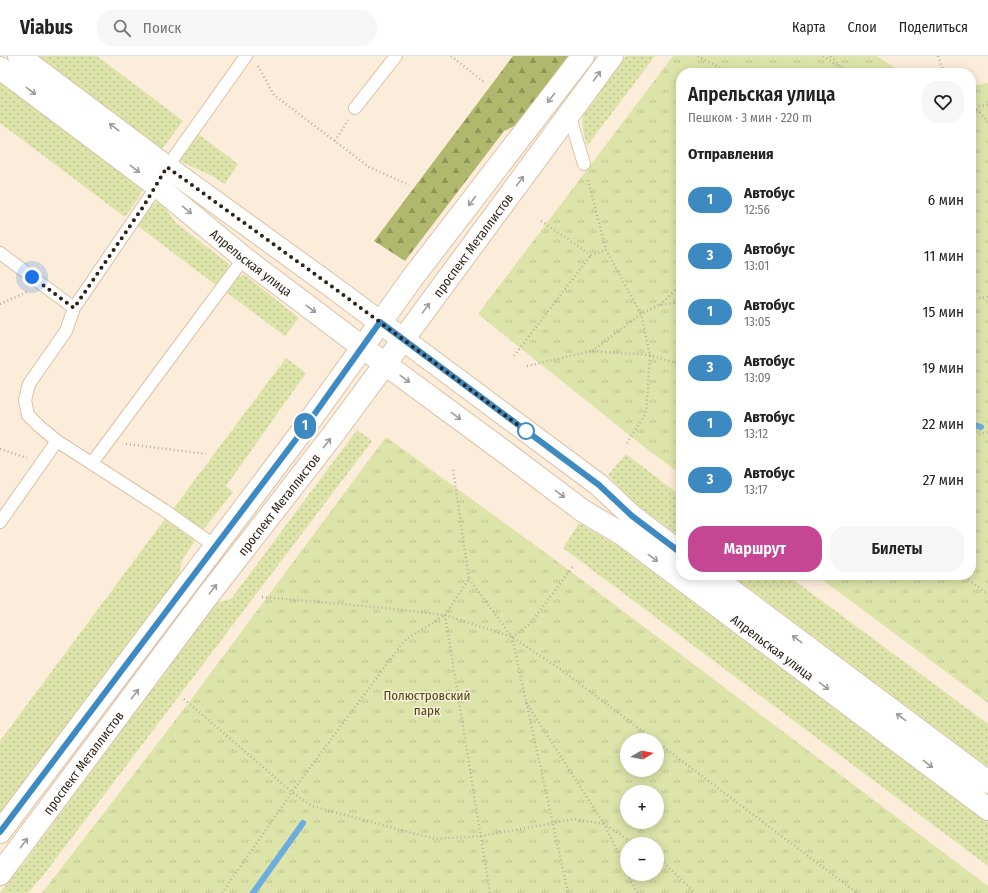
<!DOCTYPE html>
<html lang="ru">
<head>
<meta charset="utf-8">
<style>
  :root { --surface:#fff; --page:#f6f6f6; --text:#222; --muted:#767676; --line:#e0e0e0; --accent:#c54692 }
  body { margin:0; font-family:"Fira Sans Condensed",sans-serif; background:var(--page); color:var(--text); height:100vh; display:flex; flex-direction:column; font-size:15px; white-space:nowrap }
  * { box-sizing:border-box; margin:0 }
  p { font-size:13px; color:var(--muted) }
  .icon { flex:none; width:22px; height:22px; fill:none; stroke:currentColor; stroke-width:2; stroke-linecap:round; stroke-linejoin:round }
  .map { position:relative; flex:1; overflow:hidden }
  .panel { position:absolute; left:676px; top:12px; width:300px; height:512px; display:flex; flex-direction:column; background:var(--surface); border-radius:16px; box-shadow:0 2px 10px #0003 }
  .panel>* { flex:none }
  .badge { padding:0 8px; border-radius:13px; font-size:14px; line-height:26px }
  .needle { width:26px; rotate:81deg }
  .buttons { position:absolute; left:620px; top:677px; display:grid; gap:8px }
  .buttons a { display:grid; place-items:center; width:44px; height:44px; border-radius:50%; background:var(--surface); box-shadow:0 2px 10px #0003; font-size:20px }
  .you { position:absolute; width:20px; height:20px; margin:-10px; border:3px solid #fff; border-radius:50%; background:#1a73e8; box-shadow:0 0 0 6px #1a73e833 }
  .map>.badge { position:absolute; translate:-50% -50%; box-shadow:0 0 0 2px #fff }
  h2 { padding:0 12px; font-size:15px; line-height:36px }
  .round { display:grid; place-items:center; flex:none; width:42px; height:42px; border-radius:16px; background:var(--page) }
  .overview { display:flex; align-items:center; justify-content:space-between; height:68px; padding:0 12px }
  h1 { font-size:19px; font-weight:600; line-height:30px }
  .button { display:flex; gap:8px; margin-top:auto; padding:8px 12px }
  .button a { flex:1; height:46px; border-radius:16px; background:var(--accent); color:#fff; font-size:16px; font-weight:600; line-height:46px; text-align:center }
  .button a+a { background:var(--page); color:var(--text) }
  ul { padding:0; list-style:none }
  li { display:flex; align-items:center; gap:12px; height:56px; padding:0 12px }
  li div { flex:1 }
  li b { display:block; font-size:15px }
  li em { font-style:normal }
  li .badge { min-width:44px; font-weight:700; text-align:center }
  header { display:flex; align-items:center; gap:24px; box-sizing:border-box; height:56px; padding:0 20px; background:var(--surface); border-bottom:1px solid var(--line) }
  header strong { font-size:19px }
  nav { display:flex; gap:22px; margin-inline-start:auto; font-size:14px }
  .search { width:280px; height:36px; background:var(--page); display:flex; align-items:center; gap:10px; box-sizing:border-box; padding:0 14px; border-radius:16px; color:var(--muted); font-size:15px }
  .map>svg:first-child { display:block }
  .grass { fill:url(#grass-dots) }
  .forest { fill:url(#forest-firs) }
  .park { fill:url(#park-tufts); fill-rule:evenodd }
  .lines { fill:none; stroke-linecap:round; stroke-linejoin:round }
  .stream { stroke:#6caddf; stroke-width:6 }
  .lane-casing { stroke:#dcc2a5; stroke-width:14 }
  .secondary-casing { stroke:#dcc2a5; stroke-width:24 }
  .path { stroke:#bcae9e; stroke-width:2.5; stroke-dasharray:1 3; stroke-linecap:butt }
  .lane { stroke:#fff; stroke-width:12 }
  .secondary { stroke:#fff; stroke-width:22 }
  .oneway { stroke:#a09c97 }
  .line-casing { stroke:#fff; stroke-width:9 }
  .line { stroke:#3d8ac2; stroke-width:6 }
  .walk { stroke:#2d2318; stroke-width:4; stroke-dasharray:0 7.2 }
  .stop-dot { fill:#fff; stroke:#3d8ac2; stroke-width:2 }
  .labels { text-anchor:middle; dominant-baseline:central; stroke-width:3; stroke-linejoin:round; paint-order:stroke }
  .street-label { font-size:13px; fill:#2d2318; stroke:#fcecda }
  .park-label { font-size:13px; fill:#474c13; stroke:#fcecda }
</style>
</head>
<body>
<header>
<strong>Viabus</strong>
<div class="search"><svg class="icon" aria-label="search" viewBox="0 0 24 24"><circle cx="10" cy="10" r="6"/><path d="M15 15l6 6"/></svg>Поиск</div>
<nav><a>Карта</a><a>Слои</a><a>Поделиться</a></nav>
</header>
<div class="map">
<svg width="988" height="837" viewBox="0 0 988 837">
  <defs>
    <pattern id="grass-dots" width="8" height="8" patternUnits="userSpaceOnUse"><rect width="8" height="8" fill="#dce4a9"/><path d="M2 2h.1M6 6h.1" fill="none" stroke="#bdc391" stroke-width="1.8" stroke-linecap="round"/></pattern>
    <pattern id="forest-firs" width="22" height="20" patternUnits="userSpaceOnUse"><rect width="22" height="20" fill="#afb86c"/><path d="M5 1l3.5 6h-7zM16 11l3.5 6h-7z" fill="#8f9558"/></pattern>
    <pattern id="park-tufts" width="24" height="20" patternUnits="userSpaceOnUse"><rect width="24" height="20" fill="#dce4a9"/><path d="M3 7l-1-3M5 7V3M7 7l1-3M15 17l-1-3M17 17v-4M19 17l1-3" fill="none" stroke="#bdc391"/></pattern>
  </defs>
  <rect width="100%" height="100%" fill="#fcecda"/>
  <path class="grass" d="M 38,0 L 97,0 L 183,65 L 162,93 Z
    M 626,0 L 655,0 L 587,90 C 584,77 579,66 586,53 Z
    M 0,24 L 143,131 L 140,140 L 125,161 L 0,67 Z
    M 197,77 L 238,108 L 225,128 L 212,120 L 178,104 Z
    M 159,144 L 176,167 L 229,208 L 226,216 L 217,230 L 138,170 L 151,150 Z
    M 244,218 L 299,262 L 285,280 L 226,236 L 236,223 Z
    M 286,302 L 306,317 L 226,430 L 233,436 L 203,474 L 173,453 Z
    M 357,374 L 372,385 L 45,817 L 28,837 L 0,837 L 27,803 L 216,547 L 231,543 Z
    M 626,398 L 681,440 L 681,482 L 631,444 L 608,419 Z
    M 165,463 L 195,485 L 182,504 L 179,523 L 0,765 L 0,685 Z
    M 579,467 L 618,490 L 988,766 L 988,810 L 563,492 Z
    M 731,519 L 787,519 L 988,668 L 988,711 Z"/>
  <path class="forest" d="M 513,0 L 571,0 L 521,67 L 504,75 L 405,205 L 374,185 Z"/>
  <path class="park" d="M 673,0 L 877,0 L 902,17 L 681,17 L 681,418 L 648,394 L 478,258 Z
    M 988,27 L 988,647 L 816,519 L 971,519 L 971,30 Z
    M 386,381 L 554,503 L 988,830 L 988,837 L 42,837 L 181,657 ZM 627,684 L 657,684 L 657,714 L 627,714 ZM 627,736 L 657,736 L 657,766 L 627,766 ZM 627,788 L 657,788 L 657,818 L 627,818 Z"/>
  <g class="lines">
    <path class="stream" d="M 971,368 L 981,371
      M 253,837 L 303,767"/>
    <defs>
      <path id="lane" d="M 355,52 L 396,0
        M 569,58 L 584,108
        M 0,197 L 74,252
        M 92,407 L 244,202
        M 0,466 L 57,385
        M 215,490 L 164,454 L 57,385 L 39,370 L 28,359 L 25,344 L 29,328 L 66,275 L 74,252 L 157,130 L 167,111 L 246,0"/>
      <g id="secondary">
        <path d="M 19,0 L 167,111 L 334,232 L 599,429 L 632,460 L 681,497"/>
        <path id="s1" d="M 0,12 L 157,130 L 244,202 L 362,291 L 510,400 L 583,455 L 622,478 L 988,753"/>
        <path d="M 711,519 L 988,726"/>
        <path d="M 0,776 L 306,370 L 413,221 L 583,0"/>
        <path id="s2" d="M 0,818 L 206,542 L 335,376 L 612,0"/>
      </g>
    </defs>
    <use href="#lane" class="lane-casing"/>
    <use href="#secondary" class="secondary-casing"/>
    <path class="path" d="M 451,0 L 485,27
      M 698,0 L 729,17
      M 823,0 L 849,17
      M 831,0 L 844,15 L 842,17
      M 938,0 L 944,17
      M 258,10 L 274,39 L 369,111 L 409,129
      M 971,48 L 988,65
      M 971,51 L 988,49
      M 335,85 L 348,64
      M 588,124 L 606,194 L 641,258 L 650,299 L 646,357 L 627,387
      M 541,165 L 591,199 L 606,194
      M 971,243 L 988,241
      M 0,248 L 27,236
      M 660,249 L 681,228
      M 592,295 L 641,258 L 659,249 L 681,246
      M 514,300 L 591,199
      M 675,307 L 681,311
      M 527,310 L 592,295 L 650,299 L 675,307 L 681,306
      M 971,380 L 988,376
      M 126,388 L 206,398
      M 0,393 L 27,402
      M 962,519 L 988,538
      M 469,523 L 512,581 L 568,837
      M 262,541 L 386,552 L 445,559 L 512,581 L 560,613 L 654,684
      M 445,559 L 490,837
      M 512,581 L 530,568 L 574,509
      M 184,643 L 292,736 L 312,750 L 435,783 L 481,780 L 575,763 L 604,768 L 635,788
      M 526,646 L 604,768 L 627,815
      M 657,686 L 857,837
      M 657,802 L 663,806 L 695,837
      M 628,818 L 637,837
      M 222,837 L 292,736 L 404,585 L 445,559 L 469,523 L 453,413"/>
    <use href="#lane" class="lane"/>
    <use href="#secondary" class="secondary"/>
  </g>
  <defs><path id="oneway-shaft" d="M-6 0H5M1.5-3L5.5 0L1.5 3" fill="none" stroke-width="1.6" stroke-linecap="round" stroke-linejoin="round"/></defs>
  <g class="oneway">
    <use href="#oneway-shaft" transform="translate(597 20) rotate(-54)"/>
    <use href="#oneway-shaft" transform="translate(31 35) rotate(37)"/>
    <use href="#oneway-shaft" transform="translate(551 42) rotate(128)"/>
    <use href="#oneway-shaft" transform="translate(114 71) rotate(-143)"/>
    <use href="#oneway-shaft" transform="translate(135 113) rotate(37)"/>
    <use href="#oneway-shaft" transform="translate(520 125) rotate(-54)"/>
    <use href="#oneway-shaft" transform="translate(472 145) rotate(128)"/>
    <use href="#oneway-shaft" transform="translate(187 154) rotate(40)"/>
    <use href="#oneway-shaft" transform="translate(426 252) rotate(-54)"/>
    <use href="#oneway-shaft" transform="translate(311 253) rotate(37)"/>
    <use href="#oneway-shaft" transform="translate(405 323) rotate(37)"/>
    <use href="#oneway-shaft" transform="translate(456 360) rotate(36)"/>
    <use href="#oneway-shaft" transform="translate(327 387) rotate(-52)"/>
    <use href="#oneway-shaft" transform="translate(560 438) rotate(37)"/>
    <use href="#oneway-shaft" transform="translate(653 502) rotate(37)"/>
    <use href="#oneway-shaft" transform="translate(213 533) rotate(-52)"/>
    <use href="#oneway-shaft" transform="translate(797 583) rotate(-143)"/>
    <use href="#oneway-shaft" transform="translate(824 630) rotate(37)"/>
    <use href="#oneway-shaft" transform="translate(135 638) rotate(-53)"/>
    <use href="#oneway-shaft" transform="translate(901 661) rotate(-143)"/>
    <use href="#oneway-shaft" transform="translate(928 708) rotate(37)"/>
    <use href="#oneway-shaft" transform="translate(24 787) rotate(-53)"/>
  </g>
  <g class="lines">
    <defs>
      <path id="line" d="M 0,776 L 306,370 L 380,266 L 599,429 L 632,460 L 681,497"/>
    </defs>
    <use href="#line" class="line-casing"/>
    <use href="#line" class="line"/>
    <path class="walk" d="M 32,221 L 74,252 L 143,151 L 167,111 L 334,232 L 526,375"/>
  </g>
  <circle class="stop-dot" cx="526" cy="375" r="8"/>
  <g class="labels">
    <g class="street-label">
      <text stroke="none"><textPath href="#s2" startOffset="787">проспект Металлистов</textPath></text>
      <text stroke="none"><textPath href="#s1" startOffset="318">Апрельская улица</textPath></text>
      <text stroke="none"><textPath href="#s2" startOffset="463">проспект Металлистов</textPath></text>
      <text stroke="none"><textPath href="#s1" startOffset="966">Апрельская улица</textPath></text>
      <text stroke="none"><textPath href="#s2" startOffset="139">проспект Металлистов</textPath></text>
    </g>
    <g class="park-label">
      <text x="427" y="639">Полюстровский<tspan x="427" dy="15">парк</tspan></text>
    </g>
  </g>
</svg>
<div class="buttons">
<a><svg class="needle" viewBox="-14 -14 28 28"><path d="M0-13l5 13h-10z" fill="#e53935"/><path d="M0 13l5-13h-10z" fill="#767676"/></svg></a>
<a>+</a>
<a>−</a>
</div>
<div class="you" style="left:32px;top:221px"></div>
<b class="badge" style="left:305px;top:370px;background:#3d8ac2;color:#fff">1</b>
<section class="panel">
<div class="overview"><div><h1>Апрельская улица</h1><p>Пешком · 3 мин · 220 m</p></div><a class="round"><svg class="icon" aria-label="heart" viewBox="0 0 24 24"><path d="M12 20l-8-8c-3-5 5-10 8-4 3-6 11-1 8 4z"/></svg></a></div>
<h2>Отправления</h2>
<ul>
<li><span class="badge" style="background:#3d8ac2;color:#fff">1</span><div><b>Автобус</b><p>12:56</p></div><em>6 мин</em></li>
<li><span class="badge" style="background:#3d8ac2;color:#fff">3</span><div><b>Автобус</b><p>13:01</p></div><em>11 мин</em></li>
<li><span class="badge" style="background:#3d8ac2;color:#fff">1</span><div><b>Автобус</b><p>13:05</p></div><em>15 мин</em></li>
<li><span class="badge" style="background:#3d8ac2;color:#fff">3</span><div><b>Автобус</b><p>13:09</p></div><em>19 мин</em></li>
<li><span class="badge" style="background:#3d8ac2;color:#fff">1</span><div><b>Автобус</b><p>13:12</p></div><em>22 мин</em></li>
<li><span class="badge" style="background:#3d8ac2;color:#fff">3</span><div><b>Автобус</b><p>13:17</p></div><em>27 мин</em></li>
</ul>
<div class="button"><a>Маршрут</a><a>Билеты</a></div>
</section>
</div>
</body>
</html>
